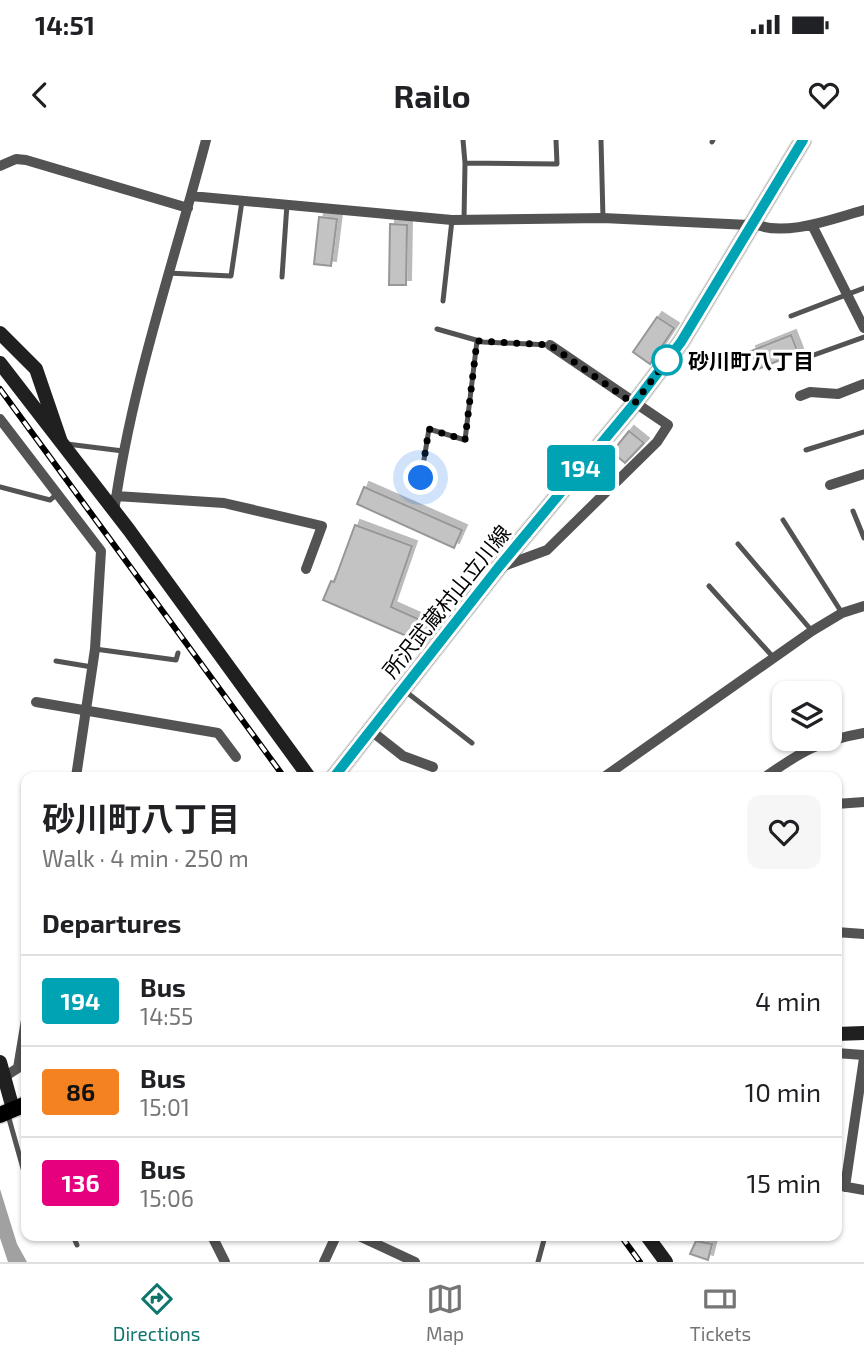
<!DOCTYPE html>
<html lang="en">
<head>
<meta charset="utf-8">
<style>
  :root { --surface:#fff; --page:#f6f6f6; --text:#202124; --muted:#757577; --line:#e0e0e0; --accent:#0f766e }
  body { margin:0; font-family:"Exo 2","Noto Sans JP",sans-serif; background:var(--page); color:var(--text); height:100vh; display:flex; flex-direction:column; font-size:26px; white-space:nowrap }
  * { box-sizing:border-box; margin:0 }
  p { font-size:23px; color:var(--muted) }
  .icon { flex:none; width:38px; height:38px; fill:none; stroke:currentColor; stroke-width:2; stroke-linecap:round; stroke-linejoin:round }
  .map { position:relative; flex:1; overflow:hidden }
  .side { position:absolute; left:21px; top:632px; width:821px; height:469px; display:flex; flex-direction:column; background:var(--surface); border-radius:14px; box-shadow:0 2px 5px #0004 }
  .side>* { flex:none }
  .badge { padding:0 14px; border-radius:5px; font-size:24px; line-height:46px }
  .controls { position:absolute; left:772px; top:541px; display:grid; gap:14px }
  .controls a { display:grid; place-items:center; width:70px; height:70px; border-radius:14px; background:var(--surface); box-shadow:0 2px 5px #0004; font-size:35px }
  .you { position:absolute; width:35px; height:35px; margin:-18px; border:5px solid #fff; border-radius:50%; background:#1a73e8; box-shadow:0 0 0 10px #1a73e833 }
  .map>.badge { position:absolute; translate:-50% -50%; box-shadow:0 0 0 4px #fff }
  h2 { padding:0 21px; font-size:26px; line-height:63px }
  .round { display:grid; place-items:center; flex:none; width:74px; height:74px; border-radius:14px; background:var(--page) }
  .overview { display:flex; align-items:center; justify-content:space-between; height:119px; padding:0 21px }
  h1 { font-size:33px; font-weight:700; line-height:52px }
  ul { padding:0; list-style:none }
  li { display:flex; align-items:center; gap:21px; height:91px; padding:0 21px; border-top:2px solid var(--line) }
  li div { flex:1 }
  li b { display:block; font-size:26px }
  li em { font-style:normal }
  li .badge { min-width:77px; font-weight:700; text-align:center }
  .status { display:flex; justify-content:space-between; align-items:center; height:49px; padding:0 35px; background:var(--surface); direction:ltr }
  .status svg { height:19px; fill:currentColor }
  header { display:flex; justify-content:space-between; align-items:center; height:91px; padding:0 21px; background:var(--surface); font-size:32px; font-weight:700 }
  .menu { display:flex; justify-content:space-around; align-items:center; height:98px; border-top:2px solid var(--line); background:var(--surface); font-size:19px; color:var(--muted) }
  .menu a { display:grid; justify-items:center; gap:4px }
  .menu .selected { color:var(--accent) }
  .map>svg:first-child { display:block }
  .water { fill:#a1a1a1 }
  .building { fill:#c3c3c3; stroke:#979797; stroke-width:2; filter:url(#shadow) }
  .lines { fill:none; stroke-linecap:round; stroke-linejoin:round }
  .primary-casing { stroke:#dbdbdb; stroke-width:19 }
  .lane { stroke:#535353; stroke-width:5 }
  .street { stroke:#535353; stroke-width:10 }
  .secondary { stroke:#202020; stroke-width:14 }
  .primary { stroke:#000; stroke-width:16 }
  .rail-casing { stroke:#000; stroke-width:6 }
  .rail { stroke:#fff; stroke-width:3.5; stroke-dasharray:10; stroke-linecap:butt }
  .line-casing { stroke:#fff; stroke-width:16 }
  .line { stroke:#00a3b4; stroke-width:10 }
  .walk { stroke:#000; stroke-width:7; stroke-dasharray:0 12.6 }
  .stop-dot { fill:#fff; stroke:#00a3b4; stroke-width:3.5 }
  .labels { text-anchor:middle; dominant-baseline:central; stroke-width:6; stroke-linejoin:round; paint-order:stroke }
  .stop-label { font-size:21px; font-weight:bold; fill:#000; stroke:#fff; text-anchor:start }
  .street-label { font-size:21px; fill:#000; stroke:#fff }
</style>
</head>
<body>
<div class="status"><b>14:51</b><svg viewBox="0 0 49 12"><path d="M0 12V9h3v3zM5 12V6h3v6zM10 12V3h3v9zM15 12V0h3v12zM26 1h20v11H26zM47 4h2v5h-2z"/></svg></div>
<header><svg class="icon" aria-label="back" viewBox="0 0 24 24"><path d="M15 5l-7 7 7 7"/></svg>Railo<svg class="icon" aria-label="heart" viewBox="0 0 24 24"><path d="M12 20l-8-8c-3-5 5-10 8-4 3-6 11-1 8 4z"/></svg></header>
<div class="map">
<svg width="864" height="1122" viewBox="0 0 864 1122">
  <defs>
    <filter id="shadow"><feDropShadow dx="5" dy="-5" stdDeviation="0" flood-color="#0004"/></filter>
  </defs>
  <rect width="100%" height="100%" fill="#fff"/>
  <path class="water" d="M 0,1049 L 17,1104 L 27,1122 L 8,1122 L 0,1098 Z"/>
  <path class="building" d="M 319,77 L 337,79 L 331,126 L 314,124 Z
    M 390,84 L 407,85 L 406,145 L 389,145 Z
    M 657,177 L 674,188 L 650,224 L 633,212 Z
    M 791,195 L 798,213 L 758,229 L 751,211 Z
    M 629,291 L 644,303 L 625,323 L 612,312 Z
    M 364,347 L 462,390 L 454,408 L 357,364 Z
    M 355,385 L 412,406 L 391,467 L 436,487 L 425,504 L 323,460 L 331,441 L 334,442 Z
    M 696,1101 L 712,1104 L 708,1120 L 690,1114 Z"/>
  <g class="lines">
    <defs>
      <path id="primary" d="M 334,637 L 498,428 L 634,264 L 681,202 L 803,0
        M 0,975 L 26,964"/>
    </defs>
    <use href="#primary" class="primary-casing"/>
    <path class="lane" d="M 463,0 L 465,23 L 557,24 L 556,0
      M 601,0 L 603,78
      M 712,2 L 713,0
      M 464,80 L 465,23
      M 167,133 L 231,136 L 242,61
      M 282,137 L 287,64
      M 443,161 L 452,80
      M 791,176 L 864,148
      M 437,189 L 483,202 L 550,205
      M 811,216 L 864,197
      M 67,304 L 123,311
      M 806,310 L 864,292
      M 421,338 L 429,289 L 465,300 L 477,201
      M 0,347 L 50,360 L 57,354
      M 853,371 L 864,398
      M 783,380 L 842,473
      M 738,404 L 812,491
      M 709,446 L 774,518
      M 95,509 L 176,520 L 178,513
      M 56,521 L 92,527
      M 405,551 L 472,603
      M 830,567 L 838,598
      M 8,975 L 26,1039
      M 73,1096 L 77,1105
      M 538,1122 L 545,1096"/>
    <path class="street" d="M 0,26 L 16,19 L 26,20 L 188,68
      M 191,56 L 452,80 L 603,78 L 749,85
      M 751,82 C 780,99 833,79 864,70
      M 812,85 L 864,188
      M 800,256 L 810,252 L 838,254 L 864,244
      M 0,279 L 101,411 L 95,509 L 76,637
      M 830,345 L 864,334
      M 116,356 L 224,363 L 322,386 L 306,429
      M 114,372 C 131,245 174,123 206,0
      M 501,427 L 547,410 L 657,302 L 668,285 L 550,205
      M 36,562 L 218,593 L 236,617
      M 370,590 L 403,616 L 433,627
      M 604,637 L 812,491 L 842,473 L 864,466
      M 765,637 C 802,611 819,601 864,593
      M 836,664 L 864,662
      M 836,792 L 864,794
      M 836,913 L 864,915
      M 4,937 L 18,928 L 26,880
      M 836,1045 L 864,1050
      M 845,1047 L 864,918
      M 212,1096 L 225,1122
      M 359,1096 L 415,1122
      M 324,1122 L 336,1096"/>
    <path class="secondary" d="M 0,193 L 36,229 L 61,302
      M 0,223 L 129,390 L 309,637
      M 836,894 L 864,893
      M 0,922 L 13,969
      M 647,1096 L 666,1122"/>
    <use href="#primary" class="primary"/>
    <defs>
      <path id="rail" d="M 0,249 L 284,637
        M 621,1096 L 640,1122"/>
    </defs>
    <use href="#rail" class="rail-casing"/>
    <use href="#rail" class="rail"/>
  </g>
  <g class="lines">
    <defs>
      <path id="line" d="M 334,637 L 498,428 L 634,264 L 681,202 L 803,0"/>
    </defs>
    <use href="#line" class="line-casing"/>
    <use href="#line" class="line"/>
    <path class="walk" d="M 421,338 L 429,289 L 465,300 L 477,201 L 550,205 L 634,264 L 667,220"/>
  </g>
  <circle class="stop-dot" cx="667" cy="220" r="14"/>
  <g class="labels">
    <g class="stop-label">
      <text x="688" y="220">砂川町八丁目</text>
    </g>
    <g class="street-label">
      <text transform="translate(446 461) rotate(-51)">所沢武蔵村山立川線</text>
    </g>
  </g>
</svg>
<div class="controls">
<a><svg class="icon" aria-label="layers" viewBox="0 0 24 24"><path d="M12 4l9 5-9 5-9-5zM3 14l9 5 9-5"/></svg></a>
</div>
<div class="you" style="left:421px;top:338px"></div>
<b class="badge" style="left:581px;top:328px;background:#00a3b4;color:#fff">194</b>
<section class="side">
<div class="overview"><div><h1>砂川町八丁目</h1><p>Walk · 4 min · 250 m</p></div><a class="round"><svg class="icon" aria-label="heart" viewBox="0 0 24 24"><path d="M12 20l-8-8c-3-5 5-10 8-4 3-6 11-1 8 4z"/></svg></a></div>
<h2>Departures</h2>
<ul>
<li><span class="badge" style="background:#00a3b4;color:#fff">194</span><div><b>Bus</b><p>14:55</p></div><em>4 min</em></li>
<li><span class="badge" style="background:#f58220;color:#111">86</span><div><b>Bus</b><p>15:01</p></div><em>10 min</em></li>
<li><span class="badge" style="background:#e6007e;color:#fff">136</span><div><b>Bus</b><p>15:06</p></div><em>15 min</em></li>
</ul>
</section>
</div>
<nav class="menu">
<a class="selected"><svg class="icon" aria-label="directions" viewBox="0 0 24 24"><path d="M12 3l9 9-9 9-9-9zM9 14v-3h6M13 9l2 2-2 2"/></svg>Directions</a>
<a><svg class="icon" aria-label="map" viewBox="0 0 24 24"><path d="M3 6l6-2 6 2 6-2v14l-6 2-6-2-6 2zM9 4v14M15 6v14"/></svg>Map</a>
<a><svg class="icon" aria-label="tickets" viewBox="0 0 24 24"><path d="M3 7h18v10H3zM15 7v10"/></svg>Tickets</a>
</nav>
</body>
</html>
